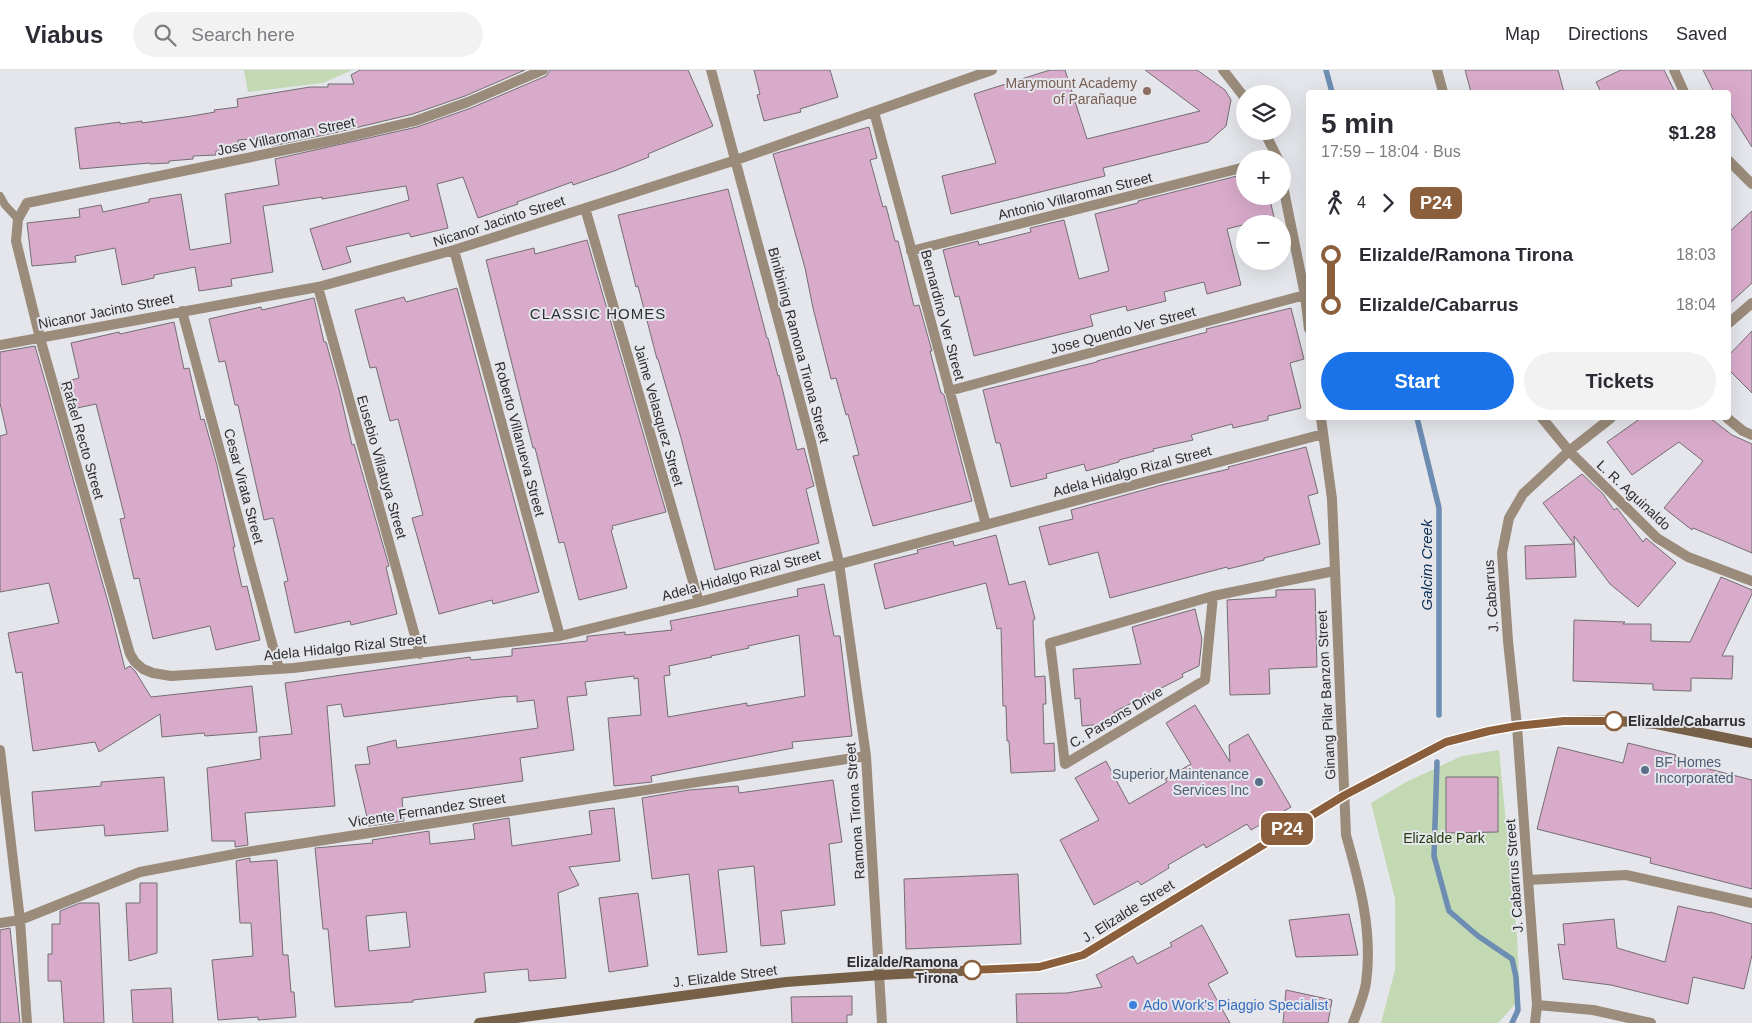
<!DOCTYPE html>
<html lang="en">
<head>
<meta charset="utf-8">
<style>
  :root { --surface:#fff; --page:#f2f2f3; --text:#2b2b33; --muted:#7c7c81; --line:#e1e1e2; --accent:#1a73e8 }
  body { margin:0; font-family:Arial,sans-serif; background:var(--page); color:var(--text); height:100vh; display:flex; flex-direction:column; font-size:19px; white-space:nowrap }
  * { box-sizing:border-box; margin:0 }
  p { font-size:16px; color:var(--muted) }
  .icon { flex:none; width:28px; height:28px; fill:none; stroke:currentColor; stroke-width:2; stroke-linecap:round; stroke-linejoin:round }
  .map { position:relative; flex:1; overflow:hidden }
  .side { position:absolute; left:1306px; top:20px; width:425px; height:330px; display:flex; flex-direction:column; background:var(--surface); border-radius:5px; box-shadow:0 5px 20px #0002 }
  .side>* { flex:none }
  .badge { padding:0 10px; border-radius:8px; font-size:18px; line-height:32px }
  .buttons { position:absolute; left:1236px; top:15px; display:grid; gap:10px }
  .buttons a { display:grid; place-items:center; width:55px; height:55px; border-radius:50%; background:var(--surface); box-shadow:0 5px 20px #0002; font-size:25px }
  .map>.badge { position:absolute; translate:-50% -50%; box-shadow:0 0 0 2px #fff }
  .legs { display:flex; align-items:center; gap:8px; height:55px; padding:0 15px; font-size:16px }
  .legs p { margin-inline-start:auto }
  .head { display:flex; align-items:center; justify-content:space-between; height:85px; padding:0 15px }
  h1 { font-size:28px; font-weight:700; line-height:38px }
  .action { display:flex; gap:10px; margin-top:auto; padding:10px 15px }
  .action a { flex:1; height:58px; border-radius:30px; background:var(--accent); color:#fff; font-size:20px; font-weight:700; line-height:58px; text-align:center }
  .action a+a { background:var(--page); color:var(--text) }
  ul { padding:0 15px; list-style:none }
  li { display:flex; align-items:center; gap:18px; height:50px; font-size:19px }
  li i { display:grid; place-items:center; width:8px; height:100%; margin:0 6px; background:currentColor }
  li i::after { content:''; width:12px; height:12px; margin:-6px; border:4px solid; border-radius:50%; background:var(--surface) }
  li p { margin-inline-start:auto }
  li:first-child i { background:linear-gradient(#0000 50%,currentColor 0) }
  li:last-child i { background:linear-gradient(currentColor 50%,#0000 0) }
  header { display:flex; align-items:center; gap:30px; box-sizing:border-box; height:70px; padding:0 25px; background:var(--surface); border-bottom:1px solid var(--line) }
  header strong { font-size:24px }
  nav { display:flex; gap:28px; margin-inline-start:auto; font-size:18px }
  .search { width:350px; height:45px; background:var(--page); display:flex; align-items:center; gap:12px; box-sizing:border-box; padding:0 18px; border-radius:28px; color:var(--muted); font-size:19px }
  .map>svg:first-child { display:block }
  .green { fill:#c3d9b3 }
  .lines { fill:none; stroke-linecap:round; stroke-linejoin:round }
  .stream { stroke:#6d8db3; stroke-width:5.5 }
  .building { fill:#d9abcb; stroke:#736e71; fill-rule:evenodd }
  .lane { stroke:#9a8b7a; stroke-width:8 }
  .street { stroke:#9a8b7a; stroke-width:10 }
  .secondary { stroke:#766047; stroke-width:10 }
  .line-1-casing { stroke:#fff; stroke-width:11 }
  .line-1 { stroke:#8b5e3c; stroke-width:8 }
  .education-dot { fill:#8d6e63; stroke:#e4e6eb; stroke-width:2 }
  .stop-1-dot { fill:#fff; stroke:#8b5e3c; stroke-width:2.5 }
  .service-dot { fill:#5c6f8a; stroke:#e4e6eb; stroke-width:2 }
  .shop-dot { fill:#3f7fe0; stroke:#e4e6eb; stroke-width:2 }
  .labels { text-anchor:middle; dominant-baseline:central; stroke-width:4; stroke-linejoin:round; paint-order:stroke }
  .education-label { font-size:14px; fill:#785e54; stroke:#e4e6eb; text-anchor:end }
  .street-label { font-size:14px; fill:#2e2e30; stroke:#e4e6eb }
  .stop-label { font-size:14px; font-weight:bold; fill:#2e2e30; stroke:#e4e6eb; text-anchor:start }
  .service-label { font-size:14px; fill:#4e5e75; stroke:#e4e6eb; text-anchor:start }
  .park-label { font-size:14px; fill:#253d0d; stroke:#e4e6eb }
  .shop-label { font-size:14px; fill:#366cbe; stroke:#e4e6eb; text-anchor:start }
  .neighbourhood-label { font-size:15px; letter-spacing:1px; fill:#2e2f33; stroke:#e4e6eb }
  .water-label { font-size:15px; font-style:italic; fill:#092c51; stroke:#e4e6eb }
</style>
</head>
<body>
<header>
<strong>Viabus</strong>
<div class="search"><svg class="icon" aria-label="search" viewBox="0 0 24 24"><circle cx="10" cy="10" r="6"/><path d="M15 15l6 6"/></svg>Search here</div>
<nav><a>Map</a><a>Directions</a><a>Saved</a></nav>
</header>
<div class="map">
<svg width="1752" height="953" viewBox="0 0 1752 953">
  <rect width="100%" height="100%" fill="#e4e6eb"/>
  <path class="green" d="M 244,0 L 352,0 L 323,13 L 248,22 Z
    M 1499,680 L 1517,866 L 1520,929 L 1498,953 L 1381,953 L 1395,900 L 1395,829 L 1371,733 L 1406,712 L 1462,686 Z"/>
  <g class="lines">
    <path class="stream" d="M 1326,0 L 1332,22
      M 1417,348 L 1439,438 L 1439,645
      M 1437,692 L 1434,786 L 1449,841 L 1478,866 L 1512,889 L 1516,907 L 1518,940 L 1512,953"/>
  </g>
  <path class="building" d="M 360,0 L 525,0 L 465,26 L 413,44 L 338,62 L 272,76 L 271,68 L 238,70 L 239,80 L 216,81 L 216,85 L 193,86 L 193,89 L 169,91 L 169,93 L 150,94 L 150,93 L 80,99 L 75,58 L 120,52 L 120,54 L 142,51 L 142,53 L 192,46 L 215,42 L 214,40 L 238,37 L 237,29 L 310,17 L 328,17 L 328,14 L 354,14 L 351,5 Z
    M 550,0 L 688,0 L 713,56 L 648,84 L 649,87 L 614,101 L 573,115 L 572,112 L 517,132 L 518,134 L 478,148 L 463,107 L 437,114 L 448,158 L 411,167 L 409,163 L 346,177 L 351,192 L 323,200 L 310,159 L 409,130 L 406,116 L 322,129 L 322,127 L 263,136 L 273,202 L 231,209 L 232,216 L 199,221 L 195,197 L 154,205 L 154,208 L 122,215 L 115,178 L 75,186 L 76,192 L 32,196 L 27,153 L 80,147 L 79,139 L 101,135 L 103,142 L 149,132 L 149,129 L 181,124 L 190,180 L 231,173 L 225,124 L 279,115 L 275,89 L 417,57 L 471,38 L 546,6 Z
    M 754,0 L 830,0 L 838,27 L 800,39 L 801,42 L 764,51 L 757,25 L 760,24 Z
    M 1050,0 L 1065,0 L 1087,69 L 1200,41 L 1145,0 L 1197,0 L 1225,20 L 1231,30 L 1226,56 L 1208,72 L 1103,98 L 1105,106 L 951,144 L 942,106 L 996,93 L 974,24 Z
    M 1465,0 L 1558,0 L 1564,22 L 1471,22 Z
    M 1621,0 L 1664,0 L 1675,22 L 1601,22 L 1596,12 Z
    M 1703,0 L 1752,0 L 1752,77 L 1729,41 L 1729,22 L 1714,22 Z
    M 869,57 L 877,88 L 870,90 L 883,137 L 886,136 L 895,171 L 898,171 L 914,236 L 919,235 L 932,281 L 930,281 L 941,323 L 942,323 L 944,325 L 972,431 L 873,456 L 853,386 L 859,385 L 848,344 L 846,345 L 836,308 L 831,309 L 813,238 L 805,198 L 773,84 Z
    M 1245,104 L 1245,126 L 1269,126 L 1274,147 L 1227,159 L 1241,215 L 1207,224 L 1204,212 L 1164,222 L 1166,231 L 1127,241 L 1126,236 L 1090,245 L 1093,256 L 974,286 L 959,226 L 955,227 L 943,180 L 978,171 L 979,175 L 1031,162 L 1030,158 L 1064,150 L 1079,209 L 1109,201 L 1095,144 L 1138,133 L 1138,131 Z
    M 728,119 L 767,268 L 768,268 L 778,306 L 779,305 L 797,380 L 804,378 L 814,416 L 806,419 L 819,473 L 715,500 L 681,368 L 658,289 L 657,289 L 638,216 L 636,217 L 618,145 Z
    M 1752,141 L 1752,213 L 1729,234 L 1729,162 Z
    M 587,170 L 666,442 L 612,456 L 613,459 L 611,460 L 627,518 L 579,530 L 564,472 L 559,473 L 535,378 L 533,378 L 486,190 L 534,178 L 535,184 Z
    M 457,218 L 539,522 L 493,534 L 492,530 L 439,544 L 412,448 L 423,445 L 398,349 L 390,351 L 376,297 L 370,298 L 355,240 L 404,227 L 406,232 Z
    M 314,228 L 324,272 L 326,272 L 339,319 L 352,375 L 354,374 L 389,496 L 386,497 L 397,544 L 351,555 L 350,551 L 295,563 L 284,512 L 288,511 L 273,448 L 264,450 L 238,335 L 235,335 L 225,291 L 219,292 L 209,249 L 261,237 L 262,240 Z
    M 1291,238 L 1304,289 L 1290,293 L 1301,338 L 1268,346 L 1268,350 L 1233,358 L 1232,354 L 1191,365 L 1193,370 L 1153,379 L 1154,381 L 1119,390 L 1119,392 L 1086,401 L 1084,394 L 1046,404 L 1047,408 L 1011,417 L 1000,373 L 996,373 L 983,320 L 1097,292 L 1097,291 L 1207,262 L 1206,259 Z
    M 174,252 L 184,299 L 189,298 L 201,350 L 204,349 L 217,395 L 235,477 L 233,477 L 242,517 L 247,516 L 260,570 L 216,580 L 210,556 L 153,569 L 139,508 L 134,509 L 120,449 L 125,448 L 96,334 L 68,340 L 60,313 L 79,308 L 71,273 L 119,262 L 120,264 Z
    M 1752,261 L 1752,323 L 1729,300 L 1729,285 Z
    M 35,276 L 110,539 L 125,599 L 130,596 L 135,601 L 151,627 L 252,616 L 257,662 L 205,666 L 204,663 L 162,667 L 160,644 L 99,682 L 95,672 L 33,681 L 22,602 L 16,603 L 8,563 L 59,553 L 49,513 L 0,522 L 0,366 L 7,364 L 0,333 L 0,282 Z
    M 1641,348 L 1710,348 L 1732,365 L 1752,374 L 1752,483 L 1693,458 L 1692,460 L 1664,438 L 1703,391 L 1679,372 L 1632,405 L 1607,372 Z
    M 1306,377 L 1318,423 L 1308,426 L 1320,474 L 1264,488 L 1264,490 L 1228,499 L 1227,497 L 1110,528 L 1098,482 L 1049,495 L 1039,457 L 1073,449 L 1071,440 L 1165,414 L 1229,399 L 1228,397 Z
    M 1582,404 L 1603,424 L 1614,440 L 1617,438 L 1643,472 L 1646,468 L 1676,493 L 1638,537 L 1610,514 L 1574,466 L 1576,507 L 1526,509 L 1525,476 L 1574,474 L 1543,433 Z
    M 996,465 L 1009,515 L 1025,511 L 1035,549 L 1033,550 L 1035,607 L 1045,606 L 1046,634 L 1043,634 L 1044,674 L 1054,673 L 1055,701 L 1011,703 L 1009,671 L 1007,671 L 1006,636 L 1003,636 L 1001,558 L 997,559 L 986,513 L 885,539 L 874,494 L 918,483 L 917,480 L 953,471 L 954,476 Z
    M 1721,507 L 1752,520 L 1752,524 L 1722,586 L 1733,586 L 1732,609 L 1691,608 L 1691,621 L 1653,620 L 1653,614 L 1573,611 L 1574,550 L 1625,552 L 1623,554 L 1651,554 L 1651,571 L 1690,572 Z
    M 824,514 L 834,566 L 840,566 L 852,666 L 792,672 L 793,678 L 651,706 L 652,712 L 614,716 L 608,648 L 641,645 L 638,608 L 634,609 L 634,606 L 585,612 L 587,625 L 567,627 L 574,680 L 520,688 L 523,711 L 402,728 L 404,751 L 369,756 L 355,695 L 370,694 L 367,677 L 396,670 L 397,678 L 538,658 L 534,630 L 517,632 L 517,626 L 501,627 L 344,647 L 341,634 L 327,636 L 335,736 L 245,743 L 248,775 L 235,777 L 235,771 L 212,771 L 207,698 L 261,689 L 259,667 L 292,664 L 285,613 L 470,587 L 471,590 L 512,586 L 512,579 L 587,571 L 587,566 L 590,566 L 625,562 L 625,565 L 672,560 L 670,551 L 798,526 L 797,519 ZM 799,565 L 805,626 L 747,636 L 747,633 L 668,647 L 664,606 L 670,605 L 669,596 L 712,587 L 711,586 L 749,578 L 748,576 Z
    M 1315,519 L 1317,597 L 1269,599 L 1270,624 L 1230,625 L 1227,530 L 1276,527 L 1276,520 Z
    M 1195,539 L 1202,569 L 1199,596 L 1182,604 L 1183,607 L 1114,642 L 1115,653 L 1082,656 L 1080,628 L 1075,629 L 1073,599 L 1141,594 L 1132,557 Z
    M 1195,635 L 1230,692 L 1229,675 L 1248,664 L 1291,737 L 1251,760 L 1247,754 L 1206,778 L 1204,774 L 1168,795 L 1169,798 L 1141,815 L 1138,811 L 1094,835 L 1060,770 L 1099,750 L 1075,708 L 1106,691 L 1129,734 L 1167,712 L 1165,709 L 1191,694 L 1166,653 Z
    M 1628,673 L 1676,685 L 1674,690 L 1752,710 L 1752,819 L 1650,793 L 1651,788 L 1537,759 L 1558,677 L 1623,693 Z
    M 164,707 L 168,761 L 105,766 L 104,755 L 35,761 L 32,722 L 101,716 L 101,712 Z
    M 1446,707 L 1498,707 L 1498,762 L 1446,763 Z
    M 833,710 L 842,772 L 829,774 L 835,835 L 781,841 L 785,874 L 761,876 L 754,796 L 718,800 L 727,882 L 698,885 L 689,804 L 652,809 L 642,728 L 689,720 L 738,716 L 739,723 Z
    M 614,738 L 620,791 L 569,797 L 579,815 L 558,823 L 566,908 L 529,911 L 528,899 L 484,903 L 486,922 L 413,930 L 413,932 L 335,937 L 328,859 L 323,859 L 315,778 L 373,773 L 372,770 L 429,761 L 430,774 L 475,769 L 473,754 L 509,748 L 512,776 L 592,764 L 589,741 ZM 406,842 L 410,877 L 369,881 L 366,846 Z
    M 250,788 L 250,792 L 277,790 L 283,885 L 288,885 L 291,922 L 294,922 L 296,947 L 258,950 L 258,947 L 218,950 L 212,890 L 253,886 L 251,853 L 240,853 L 236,791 Z
    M 1018,804 L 1021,874 L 906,879 L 904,809 Z
    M 140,813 L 157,813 L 157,883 L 129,891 L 126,833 L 140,833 Z
    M 638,823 L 648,896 L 609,902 L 599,828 Z
    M 80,833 L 99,833 L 104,953 L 64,953 L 61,911 L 48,911 L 48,884 L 52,884 L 52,854 L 60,854 L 60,841 Z
    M 1678,836 L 1710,843 L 1710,842 L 1752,854 L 1752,885 L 1744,919 L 1693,907 L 1688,934 L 1611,915 L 1563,909 L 1558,874 L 1565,875 L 1563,854 L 1614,849 L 1617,878 L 1665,892 Z
    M 1349,844 L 1358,885 L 1296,887 L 1289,850 Z
    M 1202,855 L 1228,903 L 1208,914 L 1230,953 L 1017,953 L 1016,924 L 1067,923 L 1102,917 L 1096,905 L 1133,886 L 1137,894 L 1172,876 L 1170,873 Z
    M 10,858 L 20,953 L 0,953 L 0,860 Z
    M 171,918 L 173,953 L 133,953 L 131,920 Z
    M 1286,920 L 1332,930 L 1328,953 L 1283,953 Z
    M 852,926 L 852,945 L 847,945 L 847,953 L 792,953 L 791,927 Z"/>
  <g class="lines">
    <path class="lane" d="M 0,126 L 5,135 L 18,149"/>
    <path class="street" d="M 543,0 L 468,32 L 415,51 L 339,69 L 27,133 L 18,149 L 16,171 L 40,268 L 130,584 L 135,592 L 143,599 L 153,603 L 171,606 L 293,598 L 560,566 L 699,532 L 1323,364
      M 711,0 L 811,372 L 839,493 L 866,686 L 882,953
      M 1223,0 L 1245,28
      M 1437,0 L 1443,22
      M 1674,0 L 1684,22
      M 874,42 L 986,455
      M 1264,61 L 1278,89
      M 1729,91 L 1752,114
      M 1282,111 L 1305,225 L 1309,259
      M 585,138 L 699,532
      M 454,180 L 560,566
      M 911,181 L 1245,97
      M 318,217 L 420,584
      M 182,241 L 279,599
      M 1729,253 L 1752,233
      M 0,275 L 318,217 L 454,180 L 736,90 L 992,0
      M 949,321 L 1305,225
      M 1321,348 L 1332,429 L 1346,765 C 1360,814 1373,862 1366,913 C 1364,926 1358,940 1353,953
      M 1542,348 L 1569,381 L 1657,468 L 1688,487 L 1752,511
      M 1727,348 L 1743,361 L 1752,365
      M 1213,526 L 1205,610 L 1065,694 L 1050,573 L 1213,526 L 1334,501
      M 0,680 L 20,850 L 27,953
      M 1528,810 L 1626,805 L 1752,833
      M 0,853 L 20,850 L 140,802 L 240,783 L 866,686
      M 1537,935 L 1593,940 L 1651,953
      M 1535,953 L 1537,935 L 1517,656 L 1508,571 L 1502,483 L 1509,448 L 1523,424 L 1569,381 L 1611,348"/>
    <path class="secondary" d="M 479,953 L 786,912 L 881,905 L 1039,897 L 1083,885 L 1345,725 L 1446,672 L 1489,661 L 1517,656 L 1564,651 L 1605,650 L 1656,654 L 1752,673"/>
  </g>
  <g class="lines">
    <defs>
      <path id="line-1" d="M 972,900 L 1039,897 L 1083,885 L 1345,725 L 1446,672 L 1489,661 L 1517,656 L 1564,651 L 1614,651"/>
    </defs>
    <use href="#line-1" class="line-1-casing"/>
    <use href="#line-1" class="line-1"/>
  </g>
  <circle class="education-dot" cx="1147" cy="21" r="5"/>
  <g class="stop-1-dot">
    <circle cx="1614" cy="651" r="9"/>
    <circle cx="972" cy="900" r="9"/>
  </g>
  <g class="service-dot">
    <circle cx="1645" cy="700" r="5"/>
    <circle cx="1259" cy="712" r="5"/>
  </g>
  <circle class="shop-dot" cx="1133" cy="935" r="5"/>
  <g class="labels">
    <g class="education-label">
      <text x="1137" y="13">Marymount Academy<tspan x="1137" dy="16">of Parañaque</tspan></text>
    </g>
    <g class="street-label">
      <text transform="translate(286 66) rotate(-12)">Jose Villaroman Street</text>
      <text transform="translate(1075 126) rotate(-14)">Antonio Villaroman Street</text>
      <text transform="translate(499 151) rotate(-18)">Nicanor Jacinto Street</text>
      <text transform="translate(106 241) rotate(-11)">Nicanor Jacinto Street</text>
      <text transform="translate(943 245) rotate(75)">Bernardino Ver Street</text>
      <text transform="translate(1123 260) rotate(-15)">Jose Quendo Ver Street</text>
      <text transform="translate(799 275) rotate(75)">Binibining Ramona Tirona Street</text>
      <text transform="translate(659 345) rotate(74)">Jaime Velasquez Street</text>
      <text transform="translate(520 369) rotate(75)">Roberto Villanueva Street</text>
      <text transform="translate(83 370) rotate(74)">Rafael Recto Street</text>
      <text transform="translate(382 397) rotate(74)">Eusebio Villatuya Street</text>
      <text transform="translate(1132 401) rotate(-15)">Adela Hidalgo Rizal Street</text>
      <text transform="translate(244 416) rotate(75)">Cesar Virata Street</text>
      <text transform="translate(1634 425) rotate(43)">L. R. Aguinaldo</text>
      <text transform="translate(741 505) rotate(-15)">Adela Hidalgo Rizal Street</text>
      <text transform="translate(1491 526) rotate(-94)">J. Cabarrus</text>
      <text transform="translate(345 577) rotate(-6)">Adela Hidalgo Rizal Street</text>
      <text transform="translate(1326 625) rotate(-93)">Ginang Pilar Banzon Street</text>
      <text transform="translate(1116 647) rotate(-31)">C. Parsons Drive</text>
      <text transform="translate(427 740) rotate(-9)">Vicente Fernandez Street</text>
      <text transform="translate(855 741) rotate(-94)">Ramona Tirona Street</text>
      <text transform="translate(1514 806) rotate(-94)">J. Cabarrus Street</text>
      <text transform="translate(1128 841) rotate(-32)">J. Elizalde Street</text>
      <text transform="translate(725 906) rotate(-7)">J. Elizalde Street</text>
    </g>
    <g class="stop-label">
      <text x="1628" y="651">Elizalde/Cabarrus</text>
      <text x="958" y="892" text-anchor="end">Elizalde/Ramona<tspan x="958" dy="16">Tirona</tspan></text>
    </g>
    <g class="service-label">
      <text x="1655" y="692">BF Homes<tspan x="1655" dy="16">Incorporated</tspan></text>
      <text x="1249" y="704" text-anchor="end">Superior Maintenance<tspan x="1249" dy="16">Services Inc</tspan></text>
    </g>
    <g class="park-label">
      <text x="1444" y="768">Elizalde Park</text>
    </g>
    <g class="shop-label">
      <text x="1143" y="935">Ado Work's Piaggio Specialist</text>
    </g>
    <g class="neighbourhood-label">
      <text x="598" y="243">CLASSIC HOMES</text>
    </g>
    <g class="water-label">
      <text transform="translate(1426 495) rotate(-90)">Galcim Creek</text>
    </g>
  </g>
</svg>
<div class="buttons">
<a><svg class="icon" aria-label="layers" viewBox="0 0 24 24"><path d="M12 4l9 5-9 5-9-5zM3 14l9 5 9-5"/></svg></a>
<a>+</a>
<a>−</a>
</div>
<b class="badge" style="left:1287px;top:759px;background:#8b5e3c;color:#fff">P24</b>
<section class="side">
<div class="head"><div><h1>5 min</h1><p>17:59 – 18:04 · Bus</p></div><b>$1.28</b></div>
<div class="legs"><svg class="icon" aria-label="walk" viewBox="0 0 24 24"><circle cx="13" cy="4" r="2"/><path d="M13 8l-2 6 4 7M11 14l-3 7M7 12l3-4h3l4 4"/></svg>4<svg class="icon" aria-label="forward" viewBox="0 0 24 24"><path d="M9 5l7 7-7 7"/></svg><b class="badge" style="background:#8b5e3c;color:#fff">P24</b></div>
<ul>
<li><i style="color:#8b5e3c"></i><b>Elizalde/Ramona Tirona</b><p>18:03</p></li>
<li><i style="color:#8b5e3c"></i><b>Elizalde/Cabarrus</b><p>18:04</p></li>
</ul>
<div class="action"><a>Start</a><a>Tickets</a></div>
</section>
</div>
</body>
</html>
